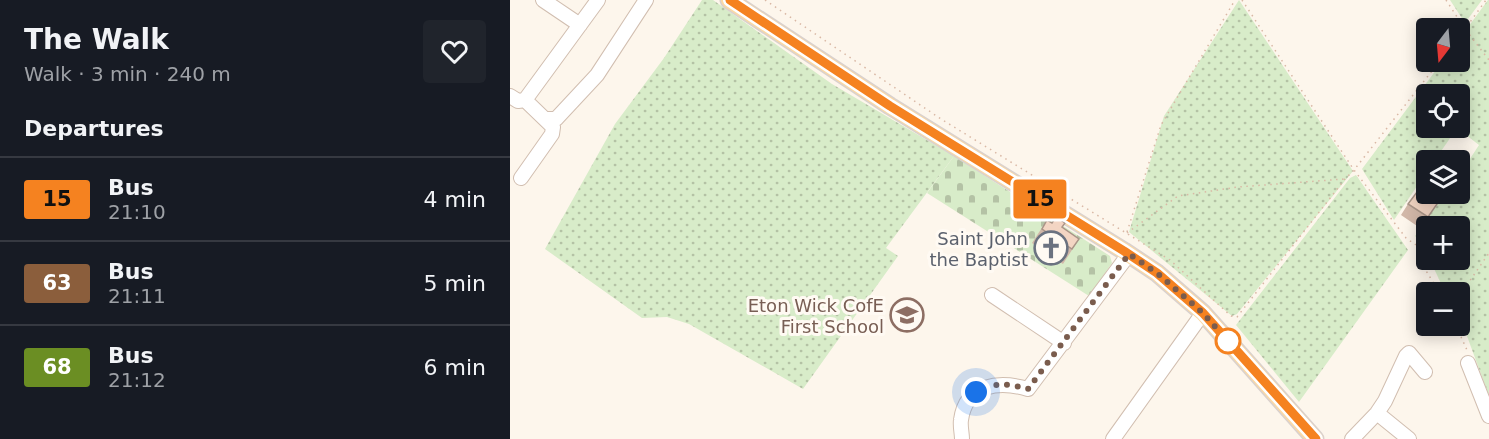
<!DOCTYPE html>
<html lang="en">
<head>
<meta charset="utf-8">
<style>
  :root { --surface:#171b24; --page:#20242c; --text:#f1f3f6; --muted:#9ea1a6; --line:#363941 }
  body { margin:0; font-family:"DejaVu Sans",sans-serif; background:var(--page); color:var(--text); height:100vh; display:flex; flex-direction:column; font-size:22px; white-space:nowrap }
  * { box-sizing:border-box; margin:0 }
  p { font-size:20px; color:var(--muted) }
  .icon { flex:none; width:33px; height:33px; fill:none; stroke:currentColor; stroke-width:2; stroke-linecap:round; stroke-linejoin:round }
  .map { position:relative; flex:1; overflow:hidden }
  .sheet { display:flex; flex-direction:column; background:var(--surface); width:510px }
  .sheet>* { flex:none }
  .badge { padding:0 12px; border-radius:4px; font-size:21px; line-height:39px }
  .needle { width:39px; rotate:196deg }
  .fabs { position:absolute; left:906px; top:18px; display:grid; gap:12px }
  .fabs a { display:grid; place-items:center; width:54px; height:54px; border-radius:6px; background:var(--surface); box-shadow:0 3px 15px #0003; font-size:30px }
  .you { position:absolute; width:30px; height:30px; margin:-15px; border:4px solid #fff; border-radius:50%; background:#1a73e8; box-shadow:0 0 0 9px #1a73e833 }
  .map>.badge { position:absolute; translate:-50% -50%; box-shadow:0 0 0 3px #fff }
  h2 { padding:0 24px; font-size:22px; line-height:54px }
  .round { display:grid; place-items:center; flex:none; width:63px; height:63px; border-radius:6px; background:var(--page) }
  .summary { display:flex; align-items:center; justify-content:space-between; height:102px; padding:0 24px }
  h1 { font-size:28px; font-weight:700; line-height:45px }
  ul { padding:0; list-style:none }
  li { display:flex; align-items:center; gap:18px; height:84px; padding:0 24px; border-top:2px solid var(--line) }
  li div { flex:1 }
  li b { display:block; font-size:22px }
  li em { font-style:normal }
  li .badge { min-width:66px; font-weight:700; text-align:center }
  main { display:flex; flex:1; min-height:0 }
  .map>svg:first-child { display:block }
  .grass { fill:url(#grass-dots); fill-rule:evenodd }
  .cemetery { fill:url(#cemetery-stones) }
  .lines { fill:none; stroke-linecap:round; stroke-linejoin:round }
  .minor-casing { stroke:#d1beb0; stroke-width:16 }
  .major-casing { stroke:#dad1cd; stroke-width:19 }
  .path { stroke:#d9b8a5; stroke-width:1.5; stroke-dasharray:1.5 4.5; stroke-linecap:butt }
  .minor { stroke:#fff; stroke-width:14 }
  .major { stroke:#fbd9a5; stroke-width:16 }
  .wall { fill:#d1b7a8 }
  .building { fill:#f3d5c3; stroke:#aa9588; stroke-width:1.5 }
  .line-casing { stroke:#fff; stroke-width:14 }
  .line { stroke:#f58220; stroke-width:9 }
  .walk { stroke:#7a5c4d; stroke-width:6; stroke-dasharray:0 10.8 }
  .stop-dot { fill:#fff; stroke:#f58220; stroke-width:3 }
  .labels { text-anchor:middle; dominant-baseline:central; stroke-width:6; stroke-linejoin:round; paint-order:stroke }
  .worship-label { font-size:18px; fill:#5b616d; stroke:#fffaf3; text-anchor:end }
  .education-label { font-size:18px; fill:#785e54; stroke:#fffaf3; text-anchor:end }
</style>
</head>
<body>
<main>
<section class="sheet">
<div class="summary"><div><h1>The Walk</h1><p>Walk · 3 min · 240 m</p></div><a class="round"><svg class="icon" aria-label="heart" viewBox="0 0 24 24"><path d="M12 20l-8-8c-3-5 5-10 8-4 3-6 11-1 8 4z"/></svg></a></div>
<h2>Departures</h2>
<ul>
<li><span class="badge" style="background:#f58220;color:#111">15</span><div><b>Bus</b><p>21:10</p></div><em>4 min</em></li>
<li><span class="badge" style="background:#8b5e3c;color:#fff">63</span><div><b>Bus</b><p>21:11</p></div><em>5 min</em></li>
<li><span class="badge" style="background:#6b8e23;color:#fff">68</span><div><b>Bus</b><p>21:12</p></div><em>6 min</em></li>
</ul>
</section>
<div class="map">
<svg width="979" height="439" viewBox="0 0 979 439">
  <defs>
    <pattern id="grass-dots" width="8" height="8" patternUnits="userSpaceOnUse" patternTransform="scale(1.5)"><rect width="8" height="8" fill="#d8ecc9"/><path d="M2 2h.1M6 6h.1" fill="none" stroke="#b4c2a5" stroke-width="1.8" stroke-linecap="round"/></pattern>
    <pattern id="cemetery-stones" width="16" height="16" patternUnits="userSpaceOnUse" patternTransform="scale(1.5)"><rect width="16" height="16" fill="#d8ecc9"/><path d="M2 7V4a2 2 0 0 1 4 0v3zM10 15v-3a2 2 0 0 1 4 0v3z" fill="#b4c2a5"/></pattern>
  </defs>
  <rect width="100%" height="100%" fill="#fdf6ec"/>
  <path class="grass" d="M 192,0 L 203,0 L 322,84 L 444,156 L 376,248 L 388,256 L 293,389 L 179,324 L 157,317 L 132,318 L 35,249 L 105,124 L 154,58 Z
    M 729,0 L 843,171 L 727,314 L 722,316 L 619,232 L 654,116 Z
    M 940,0 L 972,0 L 955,23 Z
    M 978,0 L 979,0 L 979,396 L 950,317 L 950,292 L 935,292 L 920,260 L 950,260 L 950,226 L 916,226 L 916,252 L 913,244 L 905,236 L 935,194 L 950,194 L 950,174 L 969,145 L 947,128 L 925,160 L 916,160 L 916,173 L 884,220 L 852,169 L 932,62 L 950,62 L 950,38 ZM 950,94 L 950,128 L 916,128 L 916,94 Z
    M 846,175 L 898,250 L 789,402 L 726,325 L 840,178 Z"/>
  <path class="cemetery" d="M 444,156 L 600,256 L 602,263 L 579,296 L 417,193 Z"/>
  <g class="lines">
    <defs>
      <path id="minor" d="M 33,0 L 70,25
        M 0,96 L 8,101 L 15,100 L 88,0
        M 37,119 L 46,119 L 87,75 L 136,0
        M 11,178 L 42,134 L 43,127 L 15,100
        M 482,295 L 554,343
        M 958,363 L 979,416
        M 867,413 L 899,439
        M 452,439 C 452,433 450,426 451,420 C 456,383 490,381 518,389 L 619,254
        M 603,439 L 693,313
        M 842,439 L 867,413 L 875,401 L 896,356 L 899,353 L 915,372"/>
      <path id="major" d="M 219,0 L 380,106 L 614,251 L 647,273 L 693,313 L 805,439"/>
    </defs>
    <use href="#minor" class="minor-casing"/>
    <use href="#major" class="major-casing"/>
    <path class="path" d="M 255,0 L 431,119 L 660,260 L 721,316
      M 732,0 L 844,170 L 896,238 L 906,245 L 915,269 L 929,292
      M 936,0 L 955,29 L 979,60
      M 950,36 L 976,0
      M 617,232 L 651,125 L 725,0
      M 617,233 L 668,196 L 728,187 L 834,179
      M 950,295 L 979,253
      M 721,316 L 727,317 L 835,179 L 844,170 L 929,62
      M 946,326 L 957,350"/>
    <use href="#minor" class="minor"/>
    <use href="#major" class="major"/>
  </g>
  <path class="wall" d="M 934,194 L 910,228 L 891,215 L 898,204 Z
    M 537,220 L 542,223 L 552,227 L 569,239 L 553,264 L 522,243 Z"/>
  <path class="building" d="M 916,180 L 916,194 L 934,194 L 918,217 L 898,204 Z
    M 546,217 L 555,223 L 552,227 L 569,239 L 562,249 L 532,229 L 537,220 L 542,223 Z"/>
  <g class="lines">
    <defs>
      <path id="line" d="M 220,0 L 380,106 L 614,251 L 647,273 L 693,313 L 806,439"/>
    </defs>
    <use href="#line" class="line-casing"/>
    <use href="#line" class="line"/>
    <path class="walk" d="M 466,392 C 487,382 496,383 518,389 L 619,254 L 647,273 L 693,313 L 722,346 L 718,341"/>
  </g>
  <defs>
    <symbol id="church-ring" viewBox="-11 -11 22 22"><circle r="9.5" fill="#fffaf3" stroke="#6b7280" stroke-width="1.5"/><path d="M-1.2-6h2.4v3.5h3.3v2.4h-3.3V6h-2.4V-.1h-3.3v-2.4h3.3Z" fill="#6b7280"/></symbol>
    <symbol id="school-ring" viewBox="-11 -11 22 22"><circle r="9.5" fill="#fffaf3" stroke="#8d6e63" stroke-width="1.5"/><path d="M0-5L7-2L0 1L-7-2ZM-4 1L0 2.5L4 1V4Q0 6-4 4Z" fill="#8d6e63"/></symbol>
  </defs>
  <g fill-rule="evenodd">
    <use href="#church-ring" x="522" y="229" width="38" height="38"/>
    <use href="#school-ring" x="378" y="296" width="38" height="38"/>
  </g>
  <circle class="stop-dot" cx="718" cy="341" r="12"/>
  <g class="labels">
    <g class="worship-label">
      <text x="518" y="238">Saint John<tspan x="518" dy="21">the Baptist</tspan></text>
    </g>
    <g class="education-label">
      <text x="374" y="305">Eton Wick CofE<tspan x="374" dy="21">First School</tspan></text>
    </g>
  </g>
</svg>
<div class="fabs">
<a><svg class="needle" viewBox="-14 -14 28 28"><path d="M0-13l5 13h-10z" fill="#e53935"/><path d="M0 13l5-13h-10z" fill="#9ea1a6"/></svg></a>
<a><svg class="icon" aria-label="locate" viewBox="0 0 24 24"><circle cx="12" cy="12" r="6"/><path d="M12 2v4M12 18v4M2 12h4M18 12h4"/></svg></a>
<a><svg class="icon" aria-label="layers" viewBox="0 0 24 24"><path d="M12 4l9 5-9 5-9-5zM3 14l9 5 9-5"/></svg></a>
<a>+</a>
<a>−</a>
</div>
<div class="you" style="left:466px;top:392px"></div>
<b class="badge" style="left:530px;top:199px;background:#f58220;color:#111">15</b>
</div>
</main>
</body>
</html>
